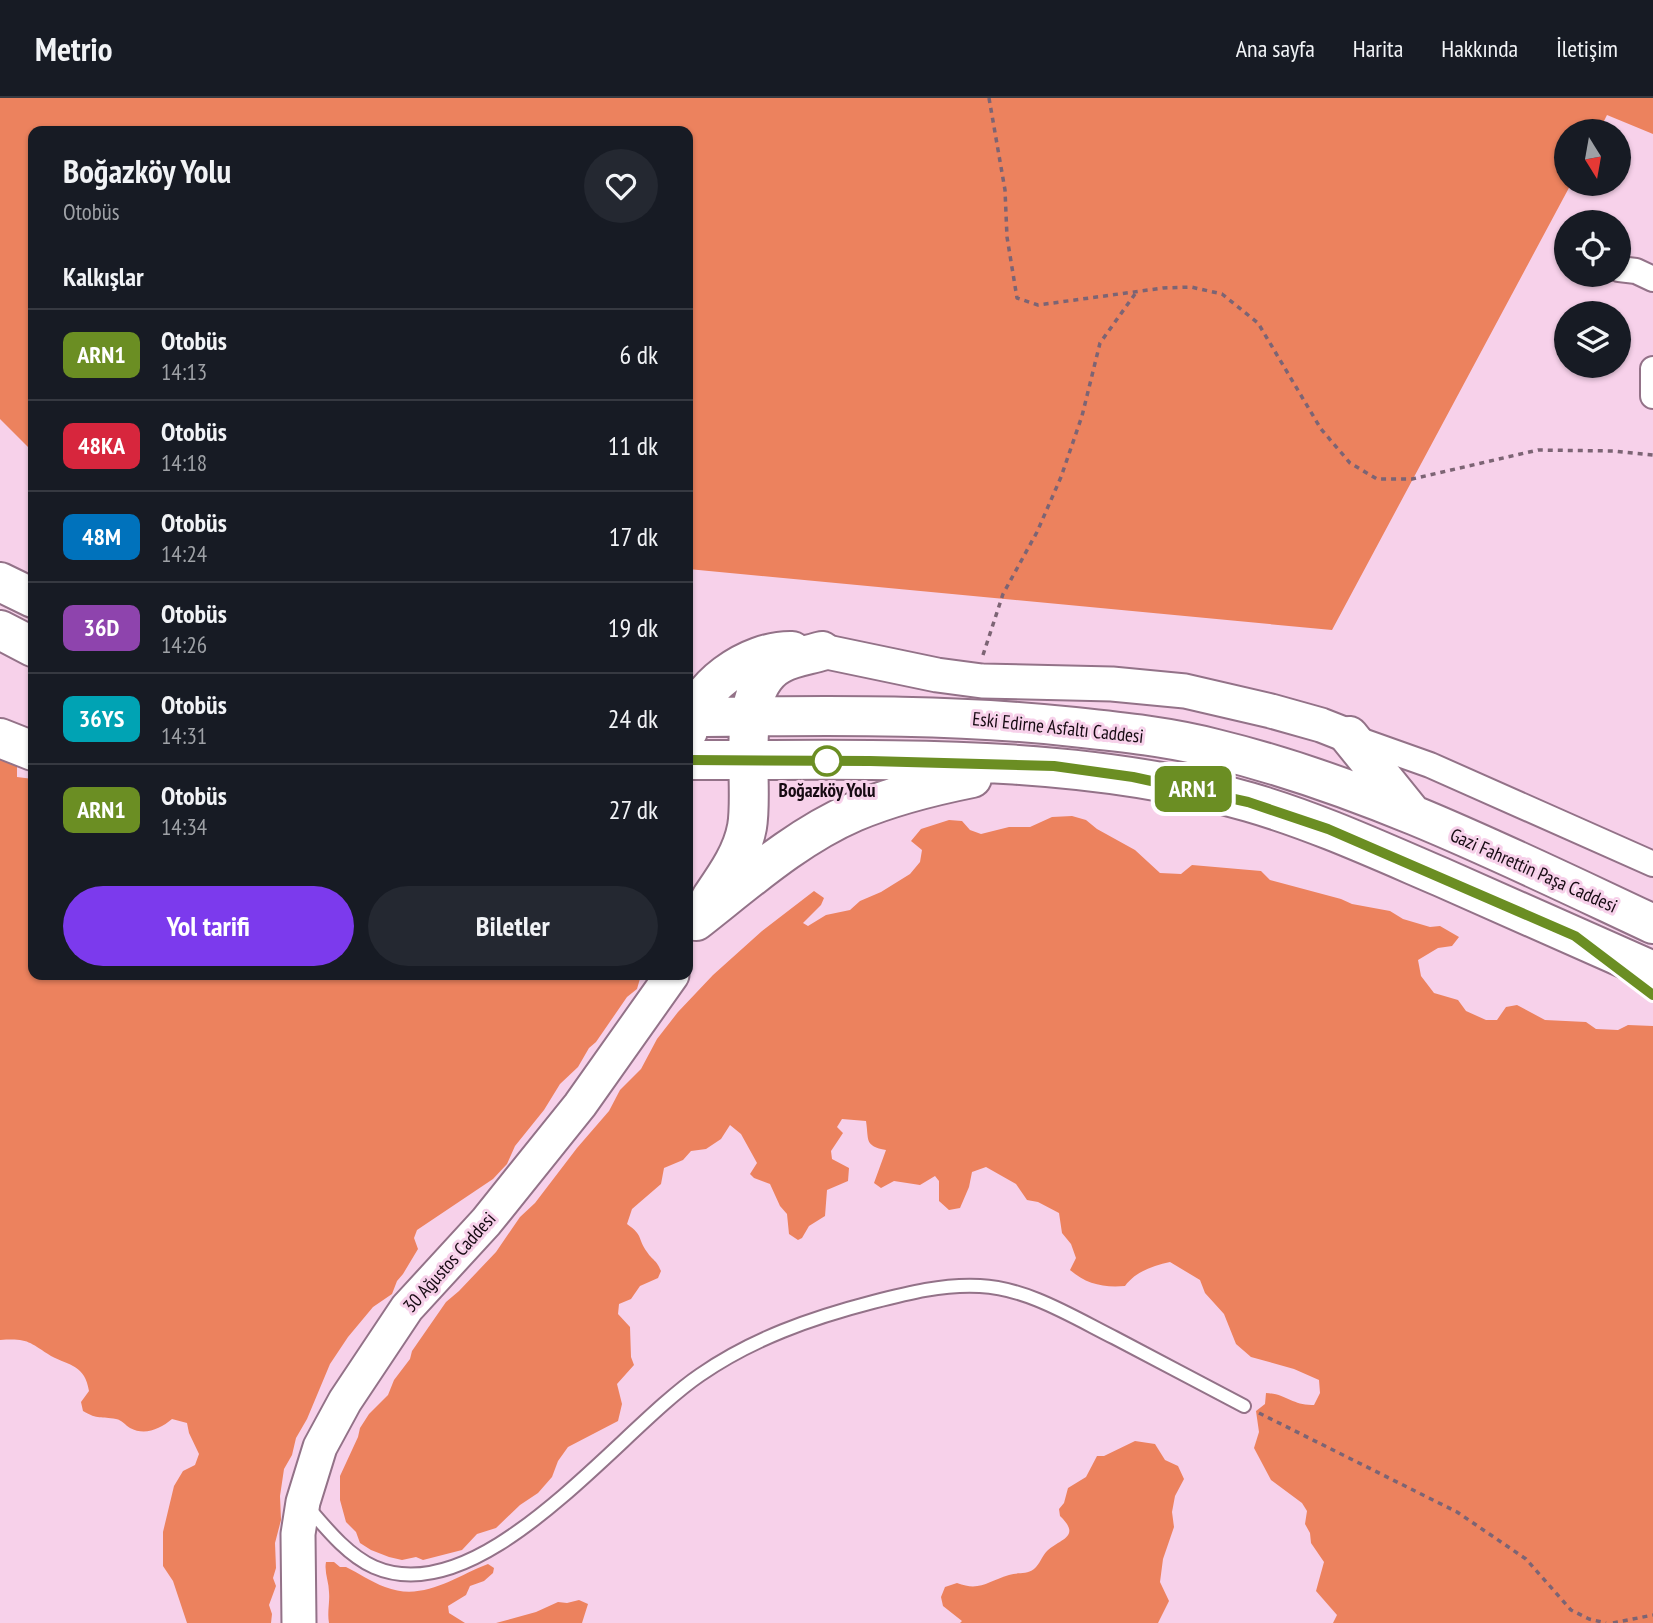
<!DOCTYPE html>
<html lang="tr">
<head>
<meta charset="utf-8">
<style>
  :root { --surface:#171b24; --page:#242831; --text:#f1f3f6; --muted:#9ea1a6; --line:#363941; --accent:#7c3aed }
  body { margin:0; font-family:"PT Sans Narrow",sans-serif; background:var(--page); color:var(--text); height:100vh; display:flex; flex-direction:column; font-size:26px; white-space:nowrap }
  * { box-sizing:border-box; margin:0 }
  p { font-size:23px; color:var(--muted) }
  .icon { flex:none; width:38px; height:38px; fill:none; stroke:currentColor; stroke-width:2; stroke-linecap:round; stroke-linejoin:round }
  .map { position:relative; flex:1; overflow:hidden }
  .details { position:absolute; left:28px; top:28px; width:665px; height:854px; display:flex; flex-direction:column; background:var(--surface); border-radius:14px; box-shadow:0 2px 5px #0004 }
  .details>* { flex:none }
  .badge { padding:0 14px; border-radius:10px; font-size:24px; line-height:46px }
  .needle { width:46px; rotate:169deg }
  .controls { position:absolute; left:1554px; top:21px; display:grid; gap:14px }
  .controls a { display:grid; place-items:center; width:77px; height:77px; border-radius:50%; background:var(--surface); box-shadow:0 2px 5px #0004; font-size:35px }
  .map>.badge { position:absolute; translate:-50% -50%; box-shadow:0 0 0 4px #fff }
  h2 { padding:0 35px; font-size:26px; line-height:63px }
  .round { display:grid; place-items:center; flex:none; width:74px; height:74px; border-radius:37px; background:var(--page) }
  .head { display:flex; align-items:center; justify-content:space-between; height:119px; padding:0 35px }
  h1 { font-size:33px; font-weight:700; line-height:52px }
  .cta { display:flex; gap:14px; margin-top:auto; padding:14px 35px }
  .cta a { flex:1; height:80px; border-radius:42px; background:var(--accent); color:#fff; font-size:28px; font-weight:700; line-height:80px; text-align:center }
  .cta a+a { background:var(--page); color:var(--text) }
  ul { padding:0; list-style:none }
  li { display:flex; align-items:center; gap:21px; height:91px; padding:0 35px; border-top:2px solid var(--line) }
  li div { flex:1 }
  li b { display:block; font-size:26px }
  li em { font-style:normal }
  li .badge { min-width:77px; font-weight:700; text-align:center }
  header { display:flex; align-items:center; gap:42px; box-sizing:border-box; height:98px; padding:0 35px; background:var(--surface); border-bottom:2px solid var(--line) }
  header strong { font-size:33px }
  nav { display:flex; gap:38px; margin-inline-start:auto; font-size:24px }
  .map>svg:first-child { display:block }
  .forest { fill:#ec825e }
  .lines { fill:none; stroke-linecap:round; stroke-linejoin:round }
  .lane-casing { stroke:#937288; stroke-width:16 }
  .street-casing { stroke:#937288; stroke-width:28 }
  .secondary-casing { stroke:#937288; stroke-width:37 }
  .highway-casing { stroke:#937288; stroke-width:42 }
  .path { stroke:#7c6474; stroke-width:3.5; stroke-dasharray:5 5; stroke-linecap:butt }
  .lane { stroke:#fff; stroke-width:12 }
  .street { stroke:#fff; stroke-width:24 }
  .secondary { stroke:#fff; stroke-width:33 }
  .highway { stroke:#fff; stroke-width:38 }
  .line-casing { stroke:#fff; stroke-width:16 }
  .line { stroke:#6b8e23; stroke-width:10 }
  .stop-dot { fill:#fff; stroke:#6b8e23; stroke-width:3.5 }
  .labels { text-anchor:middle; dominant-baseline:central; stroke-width:6; stroke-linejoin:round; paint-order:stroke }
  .street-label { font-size:19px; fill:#160a12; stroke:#f7d1ea }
  .stop-label { font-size:19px; font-weight:bold; fill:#160a12; stroke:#f7d1ea }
</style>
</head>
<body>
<header>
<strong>Metrio</strong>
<nav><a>Ana sayfa</a><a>Harita</a><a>Hakkında</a><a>İletişim</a></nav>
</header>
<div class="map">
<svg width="1653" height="1525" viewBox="0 0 1653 1525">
  <rect width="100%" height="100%" fill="#f7d1ea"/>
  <path class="forest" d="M 0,0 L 1653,0 L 1653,36 L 1607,17 L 1599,33 L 1566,33 L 1566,86 L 1571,86 L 1332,532 L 688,471 L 688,33 L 33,33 L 33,354 L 0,321 Z
    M 0,662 L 10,662 L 17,668 L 17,679 L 33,681 L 33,877 L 641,877 L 637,891 L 627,899 L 596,944 L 589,950 L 578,969 L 560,986 L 544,1012 L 515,1048 L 507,1066 L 493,1081 L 417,1132 L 414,1140 L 418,1151 L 403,1176 L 397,1183 L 392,1196 L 373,1209 L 348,1239 L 330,1266 L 307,1321 L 296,1340 L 292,1357 L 284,1371 L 280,1398 L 281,1422 L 275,1445 L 276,1470 L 273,1480 L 276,1488 L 269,1507 L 272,1516 L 271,1525 L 187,1525 L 173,1483 L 163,1468 L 163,1434 L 174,1388 L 183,1373 L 195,1367 L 199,1356 L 189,1335 L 187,1325 L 172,1321 C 160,1331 145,1338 130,1330 C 125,1327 122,1322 116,1321 C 101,1318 98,1322 83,1313 L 81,1304 L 89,1293 C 85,1267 70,1268 51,1258 C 29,1244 28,1240 0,1242 Z
    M 1072,718 L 1086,722 L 1097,731 L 1135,752 L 1160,775 L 1181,776 L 1192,767 L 1261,773 L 1270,782 L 1341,801 L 1352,806 L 1390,813 L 1403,821 L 1430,829 L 1440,828 L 1459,839 L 1452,848 L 1438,850 L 1418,862 L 1421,878 L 1434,895 L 1458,902 L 1466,913 L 1486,922 L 1497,922 L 1506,909 L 1517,907 L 1545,922 L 1586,924 L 1596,931 L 1618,932 L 1628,927 L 1653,928 L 1653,1525 L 1333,1525 L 1337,1517 L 1316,1493 L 1324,1464 L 1311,1445 L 1310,1435 L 1305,1426 L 1307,1413 L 1302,1405 L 1271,1382 L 1254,1350 L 1259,1334 L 1256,1313 L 1265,1306 L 1266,1295 C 1287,1296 1293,1308 1314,1307 L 1320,1295 L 1319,1282 L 1294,1271 L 1251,1259 L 1236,1246 L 1224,1216 L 1205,1195 L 1200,1182 L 1170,1164 C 1153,1168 1136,1173 1125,1188 C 1104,1190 1086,1186 1070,1172 L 1076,1160 L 1071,1146 L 1062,1135 L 1059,1115 L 1038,1104 L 1027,1102 L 1016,1086 L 986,1069 L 972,1074 L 969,1089 L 960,1110 L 949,1112 L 939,1103 L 939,1083 L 935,1078 L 920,1087 L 894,1083 L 881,1090 L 874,1085 L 886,1052 C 864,1048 869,1042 866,1023 L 842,1021 L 837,1029 L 843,1035 L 831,1053 L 832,1061 L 849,1070 L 848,1083 L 827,1092 L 825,1118 L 809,1128 L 802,1140 L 798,1142 L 789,1136 L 787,1116 L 780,1108 L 770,1086 L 754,1080 L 750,1076 L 757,1065 L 741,1036 L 730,1027 L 721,1041 L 706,1051 L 691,1053 L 683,1062 L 664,1070 L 661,1086 L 632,1111 L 627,1126 C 644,1138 637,1140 647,1154 C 653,1163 656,1161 661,1173 L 658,1180 L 640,1188 L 631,1201 L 619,1206 L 618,1216 L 630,1229 L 631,1259 L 634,1267 L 617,1286 L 622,1306 L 618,1323 L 568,1349 L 558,1363 L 552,1379 L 538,1395 L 520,1407 L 496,1430 L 477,1436 L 462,1452 L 423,1462 L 416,1459 L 402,1462 L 389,1459 L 371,1452 L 360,1445 L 356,1434 L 346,1424 L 340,1402 L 340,1378 L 358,1339 L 360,1330 L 369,1316 L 388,1297 L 394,1282 L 410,1261 L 412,1253 L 446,1204 L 459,1193 L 496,1154 L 520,1119 L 535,1105 L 577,1050 L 609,1013 L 620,992 L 641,971 L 657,941 L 678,914 L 713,877 L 762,833 L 814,793 L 824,800 L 821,807 L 803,825 L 808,828 L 826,817 L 850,812 L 860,803 L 881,794 L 910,776 L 920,764 L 922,752 L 911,743 L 921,731 L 949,722 L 962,723 L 970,732 L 981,736 L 1009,729 L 1030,729 L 1052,719 Z
    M 1135,1343 L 1155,1346 L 1165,1362 L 1178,1368 L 1184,1381 L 1175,1398 L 1172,1414 L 1174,1429 L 1163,1461 L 1160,1484 L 1169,1503 L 1158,1525 L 960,1525 L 962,1523 L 943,1508 L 941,1499 L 945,1489 L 957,1485 C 980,1494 988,1483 1009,1477 C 1017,1474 1026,1477 1034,1471 C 1040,1466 1042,1458 1047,1453 C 1060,1441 1082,1439 1060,1418 L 1059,1411 L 1064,1405 L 1068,1390 L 1086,1379 L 1097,1358 L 1104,1358 Z
    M 326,1464 L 334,1464 L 340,1469 L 346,1469 C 359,1475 371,1484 385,1489 C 423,1504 454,1479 488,1466 L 494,1470 L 493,1475 L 484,1483 L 470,1488 L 466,1497 L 448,1508 L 449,1515 L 465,1525 L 329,1525 C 327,1514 330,1505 329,1494 C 329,1484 324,1474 326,1464 Z
    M 579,1502 L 588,1506 L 582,1525 L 496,1525 L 536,1514 L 558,1504 L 567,1505 Z"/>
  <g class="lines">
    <defs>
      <path id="lane" d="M 306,1407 C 325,1429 347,1457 374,1469 C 482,1516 619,1332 700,1277 C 752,1241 811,1220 873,1204 C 908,1195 943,1186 980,1188 C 1027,1190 1073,1219 1115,1240 C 1158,1263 1201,1285 1244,1308"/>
      <path id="street" d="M 1619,171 L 1636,173 L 1653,181
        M 1653,271 L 1653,298
        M 1354,640 L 1430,667 L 1653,766"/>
      <path id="secondary" d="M 822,553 L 937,577 L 982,583 L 1112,586 L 1185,593 L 1271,613 L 1321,627 L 1349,638
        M 299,1525 L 298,1436 L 303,1404 L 320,1349 L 345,1303 L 407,1210 L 486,1124 L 580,1007 L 672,877"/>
      <path id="highway" d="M 0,484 L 33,500
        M 0,532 L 33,549
        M 688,619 C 817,618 946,615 1074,629 C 1122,634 1170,639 1216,651 C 1368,688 1512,760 1653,826
        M 688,633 C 695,590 748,552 792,553
        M 1349,638 L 1411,715
        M 0,640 L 33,653
        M 688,662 C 872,663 1070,653 1249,704 C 1315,723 1378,752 1441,779 C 1511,810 1582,841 1653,873
        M 711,800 C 726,778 742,756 747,729 C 755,685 732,592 780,566 C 792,559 809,557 822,553
        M 688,821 L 696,823 C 746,784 796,739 854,714 C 892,698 932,688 972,680"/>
    </defs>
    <use href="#lane" class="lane-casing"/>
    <use href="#street" class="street-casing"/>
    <use href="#secondary" class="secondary-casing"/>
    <use href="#highway" class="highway-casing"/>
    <path class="path" d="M 989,0 L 1005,92 L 1007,139 L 1017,200 L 1038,207 L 1163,190 L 1191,189 L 1222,196 L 1258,225 L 1321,331 L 1350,365 L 1377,381 L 1412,381 L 1538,352 L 1614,353 L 1653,357
      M 983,557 L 1003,496 L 1037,434 L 1061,379 L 1082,318 L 1100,245 L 1135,196
      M 1259,1315 L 1457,1414 L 1526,1461 L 1571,1512 L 1589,1521 L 1606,1525
      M 1613,1525 L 1653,1517"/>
    <use href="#lane" class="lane"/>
    <use href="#street" class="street"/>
    <use href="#secondary" class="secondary"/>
    <use href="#highway" class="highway"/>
  </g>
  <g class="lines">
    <defs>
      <path id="line" d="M 688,662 L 870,663 L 1054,668 L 1133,679 L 1248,704 L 1328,731 L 1575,838 L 1653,897"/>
    </defs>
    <use href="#line" class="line-casing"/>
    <use href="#line" class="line"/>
  </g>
  <circle class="stop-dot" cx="827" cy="663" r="14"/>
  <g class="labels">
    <g class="street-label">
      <text transform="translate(1058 629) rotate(6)">Eski Edirne Asfaltı Caddesi</text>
      <text transform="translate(1534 772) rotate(24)">Gazi Fahrettin Paşa Caddesi</text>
      <text transform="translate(449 1164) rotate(-48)">30 Ağustos Caddesi</text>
    </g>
    <g class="stop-label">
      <text x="827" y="692">Boğazköy Yolu</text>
    </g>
  </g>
</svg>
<div class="controls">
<a><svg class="needle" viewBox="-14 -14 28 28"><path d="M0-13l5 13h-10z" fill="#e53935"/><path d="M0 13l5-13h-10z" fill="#9ea1a6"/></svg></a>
<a><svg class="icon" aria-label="locate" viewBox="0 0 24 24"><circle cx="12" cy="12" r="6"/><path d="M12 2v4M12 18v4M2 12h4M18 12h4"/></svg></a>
<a><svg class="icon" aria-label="layers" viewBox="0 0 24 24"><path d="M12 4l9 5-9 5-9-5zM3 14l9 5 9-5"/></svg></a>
</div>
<b class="badge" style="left:1193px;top:691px;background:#6b8e23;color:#fff">ARN1</b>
<section class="details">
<div class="head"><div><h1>Boğazköy Yolu</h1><p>Otobüs</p></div><a class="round"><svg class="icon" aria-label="heart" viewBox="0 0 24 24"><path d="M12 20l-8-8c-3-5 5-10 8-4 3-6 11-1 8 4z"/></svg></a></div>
<h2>Kalkışlar</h2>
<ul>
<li><span class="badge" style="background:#6b8e23;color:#fff">ARN1</span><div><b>Otobüs</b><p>14:13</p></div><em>6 dk</em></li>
<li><span class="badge" style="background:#d7263d;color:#fff">48KA</span><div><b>Otobüs</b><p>14:18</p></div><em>11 dk</em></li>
<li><span class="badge" style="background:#0072bc;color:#fff">48M</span><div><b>Otobüs</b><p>14:24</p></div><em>17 dk</em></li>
<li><span class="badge" style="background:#8e44ad;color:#fff">36D</span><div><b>Otobüs</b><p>14:26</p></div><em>19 dk</em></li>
<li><span class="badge" style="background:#00a3b4;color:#fff">36YS</span><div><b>Otobüs</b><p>14:31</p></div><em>24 dk</em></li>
<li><span class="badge" style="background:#6b8e23;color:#fff">ARN1</span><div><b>Otobüs</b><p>14:34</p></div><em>27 dk</em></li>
</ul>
<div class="cta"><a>Yol tarifi</a><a>Biletler</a></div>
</section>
</div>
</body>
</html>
